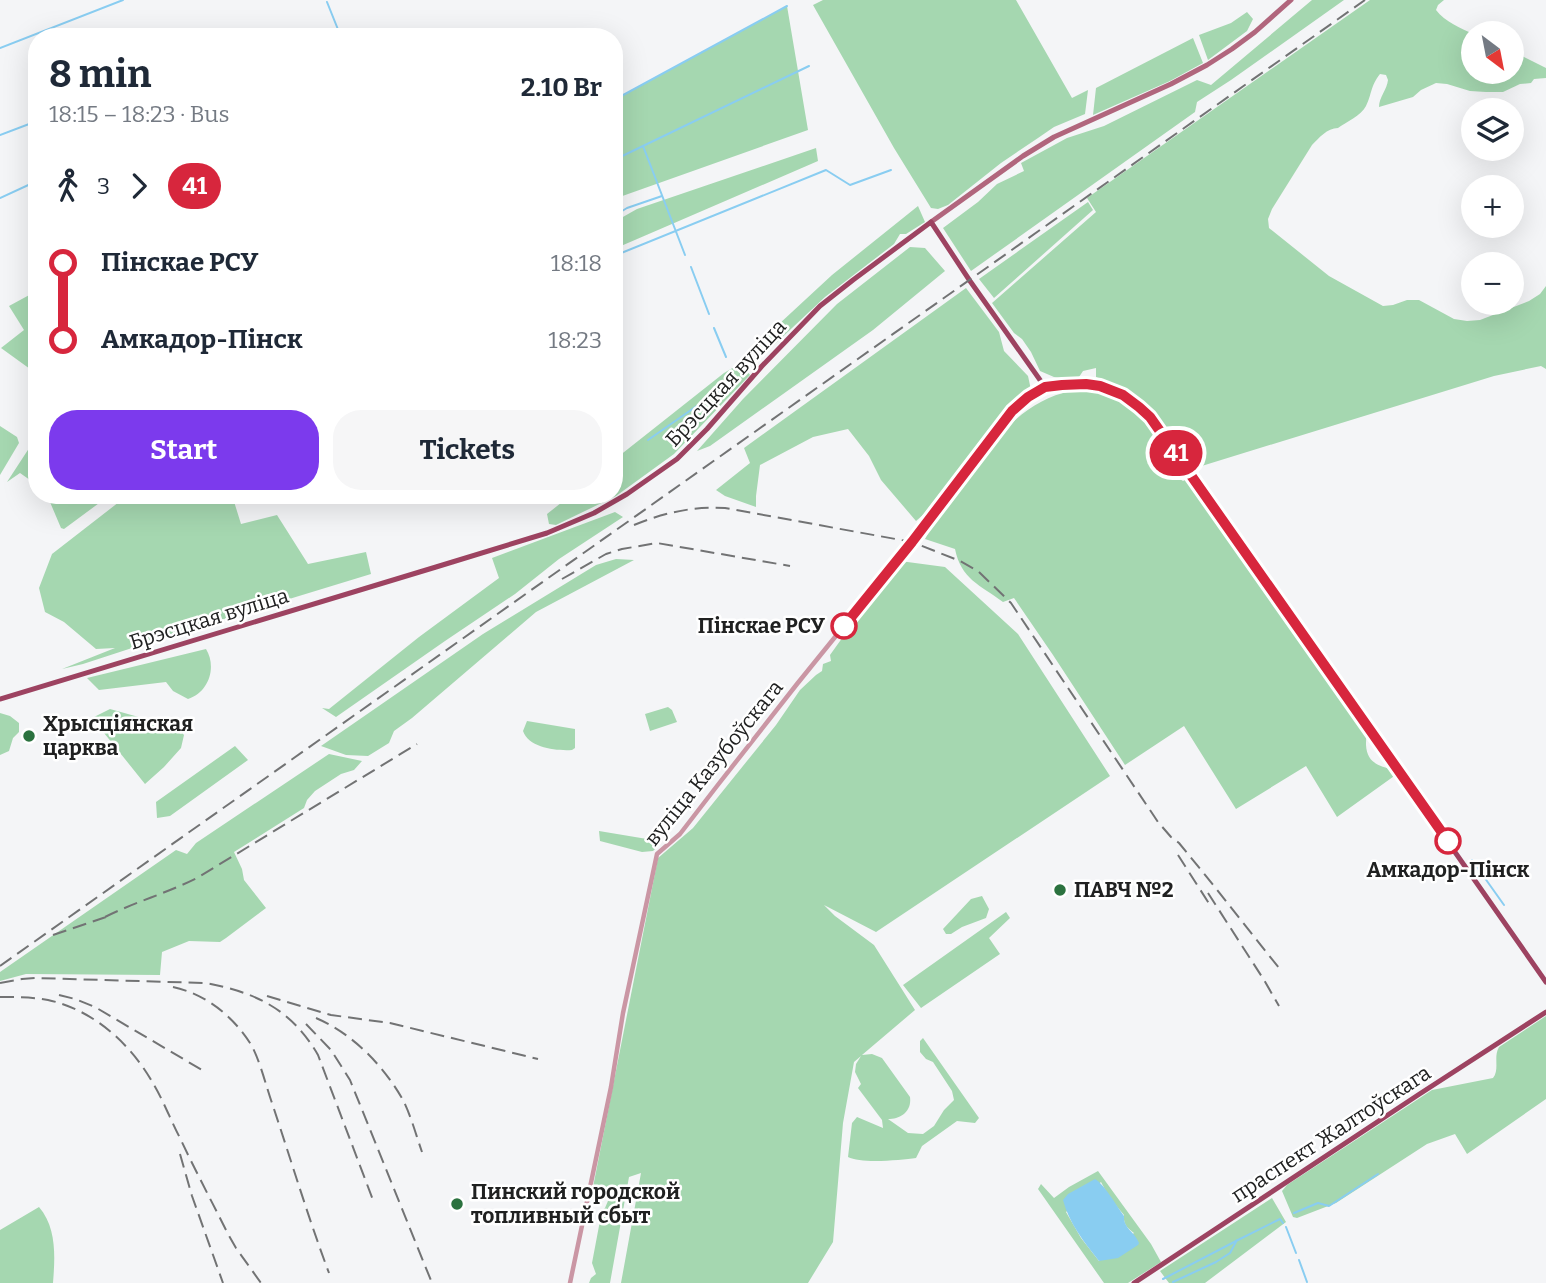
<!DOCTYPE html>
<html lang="en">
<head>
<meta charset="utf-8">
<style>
  :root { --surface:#fff; --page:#f6f6f7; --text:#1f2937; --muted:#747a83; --accent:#7c3aed }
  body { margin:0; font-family:Bitter,serif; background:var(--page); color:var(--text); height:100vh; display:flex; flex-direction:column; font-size:26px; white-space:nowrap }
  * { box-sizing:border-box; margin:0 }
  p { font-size:23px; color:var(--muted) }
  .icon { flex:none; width:38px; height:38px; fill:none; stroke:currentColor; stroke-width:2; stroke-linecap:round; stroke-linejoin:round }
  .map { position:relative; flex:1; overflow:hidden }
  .drawer { position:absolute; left:28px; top:28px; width:595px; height:476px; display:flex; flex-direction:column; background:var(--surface); border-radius:28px; box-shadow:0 7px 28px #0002 }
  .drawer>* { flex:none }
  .badge { padding:0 14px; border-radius:23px; font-size:24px; line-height:46px }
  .needle { width:46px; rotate:148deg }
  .tools { position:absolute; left:1461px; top:21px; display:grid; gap:14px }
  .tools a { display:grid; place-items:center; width:63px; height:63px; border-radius:50%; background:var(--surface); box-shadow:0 7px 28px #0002; font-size:35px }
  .map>.badge { position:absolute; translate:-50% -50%; box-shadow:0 0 0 4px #fff }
  .legs { display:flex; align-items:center; gap:10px; height:77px; padding:0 21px; font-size:23px }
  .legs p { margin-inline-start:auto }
  .head { display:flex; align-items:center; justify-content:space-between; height:119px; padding:0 21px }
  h1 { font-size:38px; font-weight:700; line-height:52px }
  .cta { display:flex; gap:14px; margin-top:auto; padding:14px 21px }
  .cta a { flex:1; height:80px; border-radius:28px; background:var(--accent); color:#fff; font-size:28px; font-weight:700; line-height:80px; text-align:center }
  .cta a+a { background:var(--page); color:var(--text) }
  ul { padding:0 21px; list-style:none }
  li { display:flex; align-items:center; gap:24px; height:77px; font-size:26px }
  li i { display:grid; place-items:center; width:10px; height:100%; margin:0 9px; background:currentColor }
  li i::after { content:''; width:18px; height:18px; margin:-9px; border:5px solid; border-radius:50%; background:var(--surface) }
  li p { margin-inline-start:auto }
  li:first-child i { background:linear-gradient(#0000 50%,currentColor 0) }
  li:last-child i { background:linear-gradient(currentColor 50%,#0000 0) }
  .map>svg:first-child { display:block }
  .green { fill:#a5d7b0; fill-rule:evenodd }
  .water { fill:#89cdf1 }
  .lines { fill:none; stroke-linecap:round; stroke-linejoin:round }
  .stream { stroke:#89cdf1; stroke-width:2 }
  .tertiary { stroke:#ca96a4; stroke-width:4.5 }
  .secondary { stroke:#b1667d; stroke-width:5 }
  .primary { stroke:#9d4361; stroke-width:5 }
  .rail { stroke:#727374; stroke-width:2; stroke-dasharray:14 7; stroke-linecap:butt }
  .line-1-casing { stroke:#fff; stroke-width:16 }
  .line-1 { stroke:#d7263d; stroke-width:10 }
  .stop-1-dot { fill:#fff; stroke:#d7263d; stroke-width:3.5 }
  .poi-dot { fill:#2b723f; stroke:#fff; stroke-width:2.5 }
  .labels { text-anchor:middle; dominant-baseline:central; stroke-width:5; stroke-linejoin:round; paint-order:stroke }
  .street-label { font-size:21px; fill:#202121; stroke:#fff }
  .stop-label { font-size:21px; font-weight:bold; fill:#202121; stroke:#fff; text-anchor:end }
  .poi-label { font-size:21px; font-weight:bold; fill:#202121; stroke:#fff; text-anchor:start }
</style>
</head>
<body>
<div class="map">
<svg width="1546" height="1283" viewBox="0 0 1546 1283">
  <rect width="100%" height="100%" fill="#f4f5f7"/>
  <path class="green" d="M 823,0 L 1016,0 L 1072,98 L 1088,90 L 1085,114 L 1054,127 L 1038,138 L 1001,163 L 948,205 L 938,209 L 931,208 L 894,148 L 813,5 Z
    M 1312,0 L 1344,0 L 1231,80 L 1197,102 L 1195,112 L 971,271 L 943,228 L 978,202 L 997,184 L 1024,171 L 1021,163 L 1067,138 L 1104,126 L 1197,80 L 1211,85 Z
    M 1370,0 L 1444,0 L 1438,5 L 1436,10 C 1445,22 1461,28 1473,34 L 1474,72 L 1512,72 L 1512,51 L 1546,68 L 1546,78 L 1534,79 L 1531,83 L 1520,84 L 1503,92 L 1486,92 L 1470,91 L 1447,84 L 1436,83 L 1421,90 L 1413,97 L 1379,107 C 1379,97 1387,90 1388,80 L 1386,75 L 1380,74 C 1370,87 1372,94 1366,106 C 1361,116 1346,122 1338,128 C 1327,128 1319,138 1312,145 L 1272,209 L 1268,219 L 1269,228 L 1329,276 L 1383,306 L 1393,305 L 1407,300 L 1419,300 L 1454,319 L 1467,321 L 1480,320 L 1529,301 L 1540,294 L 1546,286 L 1546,369 L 1541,366 L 1494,376 L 1192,469 L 1176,449 L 1156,416 L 1134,397 L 1096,377 L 1096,368 L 1083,371 L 1077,380 L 1054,377 L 1040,371 L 1031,352 L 1022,339 L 1014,333 L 992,303 L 1096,212 L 1087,198 Z
    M 787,6 L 808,130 L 614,199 L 614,100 Z
    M 1247,12 L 1253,19 L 1247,31 L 1208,60 L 1199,35 L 1231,23 Z
    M 1193,38 L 1203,63 L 1170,81 L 1093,115 L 1096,88 Z
    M 816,148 L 818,161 L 614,249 L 614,222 L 637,209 Z
    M 1088,202 L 1093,210 L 994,298 L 979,279 Z
    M 918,206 L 925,222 L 906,234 L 900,234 L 894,244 L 825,297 L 758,360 L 751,350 L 832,275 Z
    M 910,247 L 925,248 L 945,271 L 873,330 L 710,446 L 697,451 L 743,399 L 837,304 Z
    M 966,288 L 999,332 L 1004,351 L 1028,376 L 1031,390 L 1000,415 L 924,514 L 916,521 L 881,480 L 869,456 L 848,429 L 813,437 L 760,465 L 756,496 L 756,507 L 725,496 L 716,490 L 750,463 L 744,448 Z
    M 33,293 L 37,297 L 37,374 L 1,348 L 24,330 L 9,306 Z
    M 741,363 L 750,375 L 674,454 L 616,496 L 556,525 L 549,524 L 547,514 L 571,495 L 614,495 L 614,460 L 724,373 Z
    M 1071,391 C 1080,391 1089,391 1098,392 C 1135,399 1165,443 1184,473 L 1180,479 L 1183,481 L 1187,479 L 1192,481 L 1365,727 C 1367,734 1366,738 1366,745 C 1367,763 1379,766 1394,770 L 1397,774 L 1337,817 L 1306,766 L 1236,809 L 1184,726 L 1125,765 L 1053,655 L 1014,598 L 1003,602 C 980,585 961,579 955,549 L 925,539 C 936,517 950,499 964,480 C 992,442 1022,401 1071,391 Z
    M 0,426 L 17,437 L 19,443 L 0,475 Z
    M 37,436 L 37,485 L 20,473 L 7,482 Z
    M 47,495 L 110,495 L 64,529 L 61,528 Z
    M 128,495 L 232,495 L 241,524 L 277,515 L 308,564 L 366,552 L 371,574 L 178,633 L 83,664 L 62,669 L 115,648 L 96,649 L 64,622 L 45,612 L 39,588 L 52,554 Z
    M 615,512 L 623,517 L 559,559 L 515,594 L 445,641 L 336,717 L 322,708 L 329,709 L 419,637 L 499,578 L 492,558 Z
    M 616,559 L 634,560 L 536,612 L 412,718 L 394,731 L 389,743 L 368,756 L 346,755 L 321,746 L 483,634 L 596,565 Z
    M 900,561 L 945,567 L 1018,634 L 1110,776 L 876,932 L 824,905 L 835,916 L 874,945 L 915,1010 L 862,1055 L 872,1054 L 882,1058 L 910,1097 C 912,1112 900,1119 888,1119 L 908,1133 L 923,1134 L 934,1126 L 944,1110 L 954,1100 L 952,1091 L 933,1062 L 926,1059 L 920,1052 L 920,1041 L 923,1038 L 979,1118 L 975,1123 L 957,1121 L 922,1146 L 916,1158 C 901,1160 861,1164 848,1157 L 852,1123 L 857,1117 L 883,1128 L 882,1120 L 858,1088 L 861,1084 L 855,1072 L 856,1064 L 861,1056 L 854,1062 L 843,1123 L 833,1242 L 808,1283 L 621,1283 L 641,1173 L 629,1177 L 610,1283 L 589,1283 L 591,1278 L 596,1274 L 592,1263 L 602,1210 L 605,1208 L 613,1189 L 593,1187 L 658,858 L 693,828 L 776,725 L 800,690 L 816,675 L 822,671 L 823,664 L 831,661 L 830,655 L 875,592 Z
    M 206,649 C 217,667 209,692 188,699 L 173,691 L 166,682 L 99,690 L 87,678 Z
    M 668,707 L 672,710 L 677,722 L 650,731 L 645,714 Z
    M 110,709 L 178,728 L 184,735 L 181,748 L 164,767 L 145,784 L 92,718 Z
    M 0,713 L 10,716 L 19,723 L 19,732 L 13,738 L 9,751 L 0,755 Z
    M 527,721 L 575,729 L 575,748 L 572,750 C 556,751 529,748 523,731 Z
    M 235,746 L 248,760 L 170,816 L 157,818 L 156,802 Z
    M 329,754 L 362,761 L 354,770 L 341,774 L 315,791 L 307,800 L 304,808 L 234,852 L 242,869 L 244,880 L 266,908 L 226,938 L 220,942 L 189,941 L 162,952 L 160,975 L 26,974 L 0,981 L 0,972 L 176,850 L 187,854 L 196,843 Z
    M 599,831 L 653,840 L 658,846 L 653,851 L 642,852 L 600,841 Z
    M 982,896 L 989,909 L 986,918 L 962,927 L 951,934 L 946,934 L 943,929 L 971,899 Z
    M 1006,912 L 1010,918 L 989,938 L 1000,954 L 921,1008 L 903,985 Z
    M 1546,1016 L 1546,1099 L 1467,1154 L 1455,1134 L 1427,1144 L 1336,1203 L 1297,1218 L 1293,1217 L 1282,1191 L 1287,1185 L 1432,1090 L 1493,1078 C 1500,1069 1493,1057 1499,1047 Z
    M 1098,1171 L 1151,1244 L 1161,1262 L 1128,1283 L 1104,1283 L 1038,1189 L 1041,1184 L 1054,1198 L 1069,1187 ZM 1101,1182 L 1109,1197 L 1124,1215 C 1123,1224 1127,1228 1134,1233 L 1099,1261 L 1081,1238 L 1066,1212 Z
    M 1272,1198 L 1286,1222 L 1205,1283 L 1169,1283 L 1160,1271 Z
    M 39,1207 C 57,1228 55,1257 53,1283 L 0,1283 L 0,1230 Z"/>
  <path class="water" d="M 1095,1179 C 1105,1185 1116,1205 1124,1216 C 1123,1228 1135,1232 1139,1243 L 1138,1245 L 1118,1258 L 1099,1261 C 1084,1242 1069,1223 1063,1200 L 1068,1194 Z"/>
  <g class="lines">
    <path class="stream" d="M 327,2 L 341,37
      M 0,48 L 123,0
      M 614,100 L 787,6
      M 0,135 L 37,121
      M 643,146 L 685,255
      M 614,160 L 809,66
      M 0,198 L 37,181
      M 614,216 L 627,208 L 662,196
      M 614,256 L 826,170 L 850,185 L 891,170
      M 691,267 L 709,314
      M 714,328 L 726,357
      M 648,440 L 724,387 L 733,379 L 732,373
      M 1472,860 L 1504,905
      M 1294,1213 L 1318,1203 L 1329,1206 L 1378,1174
      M 1286,1227 L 1296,1253
      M 1299,1260 L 1307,1282
      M 1163,1279 L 1238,1240 L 1280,1219 L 1283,1223
      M 1173,1282 L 1216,1262 L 1230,1253 L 1237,1240"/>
    <path class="tertiary" d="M 570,1283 L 611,1087 L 623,1013 L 657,854 L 680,834 L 717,786 L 797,684 L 912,542 L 1012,411 L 1028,397 L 1045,387"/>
    <path class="secondary" d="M 931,222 L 1023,156 L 1054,137 L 1171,84 L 1207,65 L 1232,49 L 1255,32 L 1291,0"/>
    <path class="primary" d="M 0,699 L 436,567 L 547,533 L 594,513 L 627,494 L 677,459 L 707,429 L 762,366 L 820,306 L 853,280 L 931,222 L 970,281 L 1045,387 C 1088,380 1120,384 1150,417 L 1546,982
      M 1134,1283 L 1418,1095 L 1546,1012"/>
    <path class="rail" d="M 634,525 C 663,513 693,506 725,508 L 912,542 L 960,561 L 978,571 L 1011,603 L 1158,822 L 1171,837 L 1179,843 L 1202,871 L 1279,968
      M 562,579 L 606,554 L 622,549 L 657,543 L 790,566
      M 1178,855 L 1210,905
      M 1208,893 L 1264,980 L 1279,1006
      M 105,917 C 135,902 167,893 197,878 L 417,744
      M 53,935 L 112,915
      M 0,966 L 1365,0
      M 0,983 L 22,979 L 36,978 L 205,983 C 256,992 292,1010 318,1055 L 373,1200
      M 173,987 C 205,994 232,1015 250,1043 C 259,1057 266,1086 272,1103 C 291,1160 308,1217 329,1273
      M 59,995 L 75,999 L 95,1007 L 202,1070
      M 267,996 L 331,1015 L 390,1023 L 538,1059
      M 0,997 C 16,997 32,997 48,1000 C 94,1010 132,1045 154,1085 C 164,1102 171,1121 180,1138 C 195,1170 212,1202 228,1234 L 236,1248 L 261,1283
      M 316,1018 C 353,1034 383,1065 403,1100 C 411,1116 416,1135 422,1152
      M 306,1024 L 331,1050 L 350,1080 L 432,1283
      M 180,1154 L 192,1196 L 223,1283"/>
  </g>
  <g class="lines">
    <defs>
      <path id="line-1" d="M 844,626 L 912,542 L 1012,411 L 1028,397 L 1045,387 L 1062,385 L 1086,384 L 1100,386 L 1123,395 L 1139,407 L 1150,417 L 1448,841"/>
    </defs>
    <use href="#line-1" class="line-1-casing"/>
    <use href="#line-1" class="line-1"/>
  </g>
  <g class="stop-1-dot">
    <circle cx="844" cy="626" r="12"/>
    <circle cx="1448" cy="841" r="12"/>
  </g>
  <g class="poi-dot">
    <circle cx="29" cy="736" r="7"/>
    <circle cx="1060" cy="890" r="7"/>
    <circle cx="457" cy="1204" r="7"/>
  </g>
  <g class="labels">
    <g class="street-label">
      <text transform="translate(726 383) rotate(-47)">Брэсцкая вуліца</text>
      <text transform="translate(209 619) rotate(-17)">Брэсцкая вуліца</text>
      <text transform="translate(714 763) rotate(-51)">вуліца Казубоўскага</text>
      <text transform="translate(1331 1134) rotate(-33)">праспект Жалтоўскага</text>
    </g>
    <g class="stop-label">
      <text x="825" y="626">Пінскае РСУ</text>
      <text x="1448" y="870" text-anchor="middle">Амкадор-Пінск</text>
    </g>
    <g class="poi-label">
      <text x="43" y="724">Хрысціянская<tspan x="43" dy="24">царква</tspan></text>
      <text x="1074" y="890">ПАВЧ №2</text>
      <text x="471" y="1192">Пинский городской<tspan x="471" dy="24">топливный сбыт</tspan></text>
    </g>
  </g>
</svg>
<div class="tools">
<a><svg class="needle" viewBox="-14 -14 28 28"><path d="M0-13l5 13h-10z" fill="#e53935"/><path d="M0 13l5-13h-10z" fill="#747a83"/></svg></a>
<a><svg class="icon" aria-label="layers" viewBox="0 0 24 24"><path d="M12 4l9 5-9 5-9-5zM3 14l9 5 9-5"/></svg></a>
<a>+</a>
<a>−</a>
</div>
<b class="badge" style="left:1176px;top:453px;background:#d7263d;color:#fff">41</b>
<section class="drawer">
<div class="head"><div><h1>8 min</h1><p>18:15 – 18:23 · Bus</p></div><b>2.10 Br</b></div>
<div class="legs"><svg class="icon" aria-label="walk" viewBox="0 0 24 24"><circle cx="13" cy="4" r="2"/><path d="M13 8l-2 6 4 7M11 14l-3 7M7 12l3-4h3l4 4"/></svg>3<svg class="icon" aria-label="forward" viewBox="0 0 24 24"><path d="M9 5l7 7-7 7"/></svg><b class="badge" style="background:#d7263d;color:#fff">41</b></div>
<ul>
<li><i style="color:#d7263d"></i><b>Пінскае РСУ</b><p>18:18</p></li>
<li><i style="color:#d7263d"></i><b>Амкадор-Пінск</b><p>18:23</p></li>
</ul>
<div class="cta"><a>Start</a><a>Tickets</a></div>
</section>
</div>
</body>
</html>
